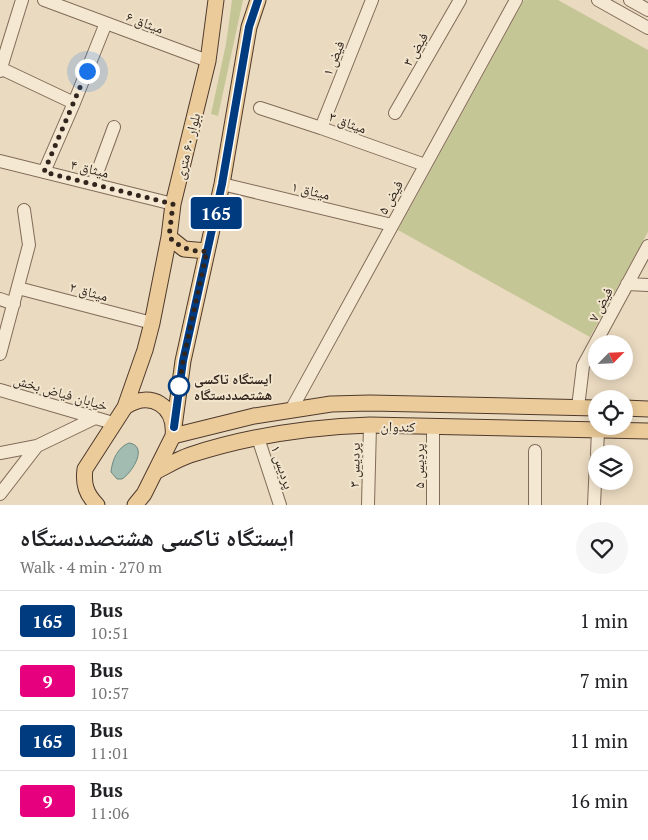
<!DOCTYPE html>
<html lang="en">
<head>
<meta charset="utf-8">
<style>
  :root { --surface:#fff; --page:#f6f6f6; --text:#202124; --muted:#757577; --line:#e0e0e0 }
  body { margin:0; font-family:"PT Serif","Noto Naskh Arabic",serif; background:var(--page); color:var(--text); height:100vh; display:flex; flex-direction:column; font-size:19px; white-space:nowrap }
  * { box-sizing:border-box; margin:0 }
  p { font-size:16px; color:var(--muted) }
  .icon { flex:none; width:28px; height:28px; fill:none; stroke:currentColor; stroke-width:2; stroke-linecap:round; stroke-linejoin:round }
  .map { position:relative; height:505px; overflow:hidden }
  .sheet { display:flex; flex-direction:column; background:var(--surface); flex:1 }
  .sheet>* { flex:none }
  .badge { padding:0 10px; border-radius:4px; font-size:18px; line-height:32px }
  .needle { width:32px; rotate:66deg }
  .controls { position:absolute; left:588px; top:335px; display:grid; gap:10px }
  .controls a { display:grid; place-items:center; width:45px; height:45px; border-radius:50%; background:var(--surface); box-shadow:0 2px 12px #0003; font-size:25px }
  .you { position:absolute; width:25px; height:25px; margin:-12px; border:4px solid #fff; border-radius:50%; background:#1a73e8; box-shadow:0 0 0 8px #1a73e833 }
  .map>.badge { position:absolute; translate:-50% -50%; box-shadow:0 0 0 2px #fff }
  .round { display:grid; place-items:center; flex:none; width:52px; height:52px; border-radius:26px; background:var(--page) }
  .headline { display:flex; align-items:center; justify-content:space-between; height:85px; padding:0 20px }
  h1 { font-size:24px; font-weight:700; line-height:38px }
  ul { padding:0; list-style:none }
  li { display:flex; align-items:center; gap:15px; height:60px; padding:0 20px; border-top:1px solid var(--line) }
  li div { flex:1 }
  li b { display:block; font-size:19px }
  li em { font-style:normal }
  li .badge { min-width:55px; font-weight:700; text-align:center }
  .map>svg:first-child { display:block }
  .green { fill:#c5c695 }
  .water { fill:#a2bcb2; stroke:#6b897f }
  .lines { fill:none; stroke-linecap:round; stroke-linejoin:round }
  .minor-casing { stroke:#816b59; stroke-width:14 }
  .major-casing { stroke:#4f3a2d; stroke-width:17 }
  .minor { stroke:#f5e8d2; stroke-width:12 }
  .major { stroke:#ebcb99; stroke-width:15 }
  .line-casing { stroke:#fff; stroke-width:11 }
  .line { stroke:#003b80; stroke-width:8 }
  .walk { stroke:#32251d; stroke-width:5; stroke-dasharray:0 9 }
  .stop-dot { fill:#fff; stroke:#003b80; stroke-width:2.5 }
  .labels { text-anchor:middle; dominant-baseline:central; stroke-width:4; stroke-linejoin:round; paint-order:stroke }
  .street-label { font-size:14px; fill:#32251d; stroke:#f2e5ce }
  .stop-label { font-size:14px; font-weight:bold; fill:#32251d; stroke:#f2e5ce; text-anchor:start }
</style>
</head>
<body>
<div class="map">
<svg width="648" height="505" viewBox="0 0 648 505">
  <rect width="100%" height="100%" fill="#eadac0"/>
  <path class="green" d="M 232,0 L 243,0 L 218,116 L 211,114 L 226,44 Z
    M 524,0 L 558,0 L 648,50 L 648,232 L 590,337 L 398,230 Z"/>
  <path class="water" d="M 129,443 C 149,446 132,473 122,479 L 117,479 L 111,472 C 112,460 118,447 129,443 Z"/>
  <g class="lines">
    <defs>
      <path id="minor" d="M 44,0 L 208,61
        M 598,0 L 648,28
        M 630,0 L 648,10
        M 0,68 L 74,103
        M 0,71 L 22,0
        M 260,108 L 321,128 L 425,165
        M 395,113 L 460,0
        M 321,128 L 372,0
        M 0,161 L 173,204
        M 44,172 L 74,103 L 106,23
        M 93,184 L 114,127
        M 222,184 L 392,225
        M 627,284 L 648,285
        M 18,288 L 152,323
        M 0,299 L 14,304
        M 0,354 L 29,245 L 24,210
        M 0,390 L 113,423
        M 578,407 L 583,366 L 648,246
        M 291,410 L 516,0
        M 258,438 L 280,505
        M 0,453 L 37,446
        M 597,454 L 598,430
        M 0,494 L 37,446 L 95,418
        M 368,505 L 370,425
        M 433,505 L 433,427
        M 535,505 L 535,451
        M 594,505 L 596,461"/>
      <path id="major" d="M 169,237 L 184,249 L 207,251
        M 125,407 L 145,350 L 152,323 L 169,237 L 173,204 L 208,61 L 216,0
        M 624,408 L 648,409
        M 174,427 L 183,361 L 222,184 L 249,27 L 258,0
        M 173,436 L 254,416 L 331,404 L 370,403 L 596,408
        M 155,472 C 167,466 178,459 190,455 C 248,436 309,427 370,425 L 648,431
        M 97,505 C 86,494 83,484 85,469 L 125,407 C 151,390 176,406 173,436 L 144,494 L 135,505"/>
    </defs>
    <use href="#minor" class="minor-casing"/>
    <use href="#major" class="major-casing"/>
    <use href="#minor" class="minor"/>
    <use href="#major" class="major"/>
  </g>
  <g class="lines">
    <defs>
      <path id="line" d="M 174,427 L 183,361 L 222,184 L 249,27 L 258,0"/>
    </defs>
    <use href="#line" class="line-casing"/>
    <use href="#line" class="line"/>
    <path class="walk" d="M 87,71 L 44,172 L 173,204 L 169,237 C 181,248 190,252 207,251 L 183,361 L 178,394 L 179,386"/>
  </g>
  <circle class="stop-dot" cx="179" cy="386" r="10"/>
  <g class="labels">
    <g class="street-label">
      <text transform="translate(145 22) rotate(21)">میثاق ۶</text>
      <text transform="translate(415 49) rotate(-60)">فیض ۳</text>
      <text transform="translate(333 58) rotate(-68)">فیض ۱</text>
      <text transform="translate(348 122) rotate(20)">میثاق ۳</text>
      <text transform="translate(187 146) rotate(-76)">بلوار ۶۰ متری</text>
      <text transform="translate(90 168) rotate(14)">میثاق ۴</text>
      <text transform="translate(311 190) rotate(14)">میثاق ۱</text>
      <text transform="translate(390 197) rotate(-61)">فیض ۵</text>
      <text transform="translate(89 291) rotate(15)">میثاق ۲</text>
      <text transform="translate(600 304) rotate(-62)">فیض ۷</text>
      <text transform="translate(61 392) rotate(16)">خیابان فیاض بخش</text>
      <text transform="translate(398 426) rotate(1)">کندوان</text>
      <text transform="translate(354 465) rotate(-89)">پردیس ۳</text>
      <text transform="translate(418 466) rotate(-90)">پردیس ۵</text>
      <text transform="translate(283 467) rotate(72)">پردیس ۱</text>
    </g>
    <g class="stop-label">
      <text x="194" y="378">ایستگاه تاکسی<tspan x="194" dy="16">هشتصددستگاه</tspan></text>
    </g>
  </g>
</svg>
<div class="controls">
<a><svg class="needle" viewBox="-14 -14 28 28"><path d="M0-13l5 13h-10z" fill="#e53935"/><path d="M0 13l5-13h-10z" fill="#757577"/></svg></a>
<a><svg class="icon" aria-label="locate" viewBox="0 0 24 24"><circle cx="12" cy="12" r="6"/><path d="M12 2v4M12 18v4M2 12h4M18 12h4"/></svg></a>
<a><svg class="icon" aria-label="layers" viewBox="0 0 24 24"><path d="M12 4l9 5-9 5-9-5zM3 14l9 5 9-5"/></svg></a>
</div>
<div class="you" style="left:87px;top:71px"></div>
<b class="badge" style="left:216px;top:213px;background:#003b80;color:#fff">165</b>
</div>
<section class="sheet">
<div class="headline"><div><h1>ایستگاه تاکسی هشتصددستگاه</h1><p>Walk · 4 min · 270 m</p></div><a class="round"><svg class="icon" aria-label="heart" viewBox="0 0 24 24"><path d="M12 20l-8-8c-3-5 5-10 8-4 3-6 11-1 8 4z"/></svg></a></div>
<ul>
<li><span class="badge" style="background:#003b80;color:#fff">165</span><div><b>Bus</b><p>10:51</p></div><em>1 min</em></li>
<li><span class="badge" style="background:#e6007e;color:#fff">9</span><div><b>Bus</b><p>10:57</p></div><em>7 min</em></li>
<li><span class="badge" style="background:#003b80;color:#fff">165</span><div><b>Bus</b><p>11:01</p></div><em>11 min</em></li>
<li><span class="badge" style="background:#e6007e;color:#fff">9</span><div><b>Bus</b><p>11:06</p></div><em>16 min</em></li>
</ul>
</section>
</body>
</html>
